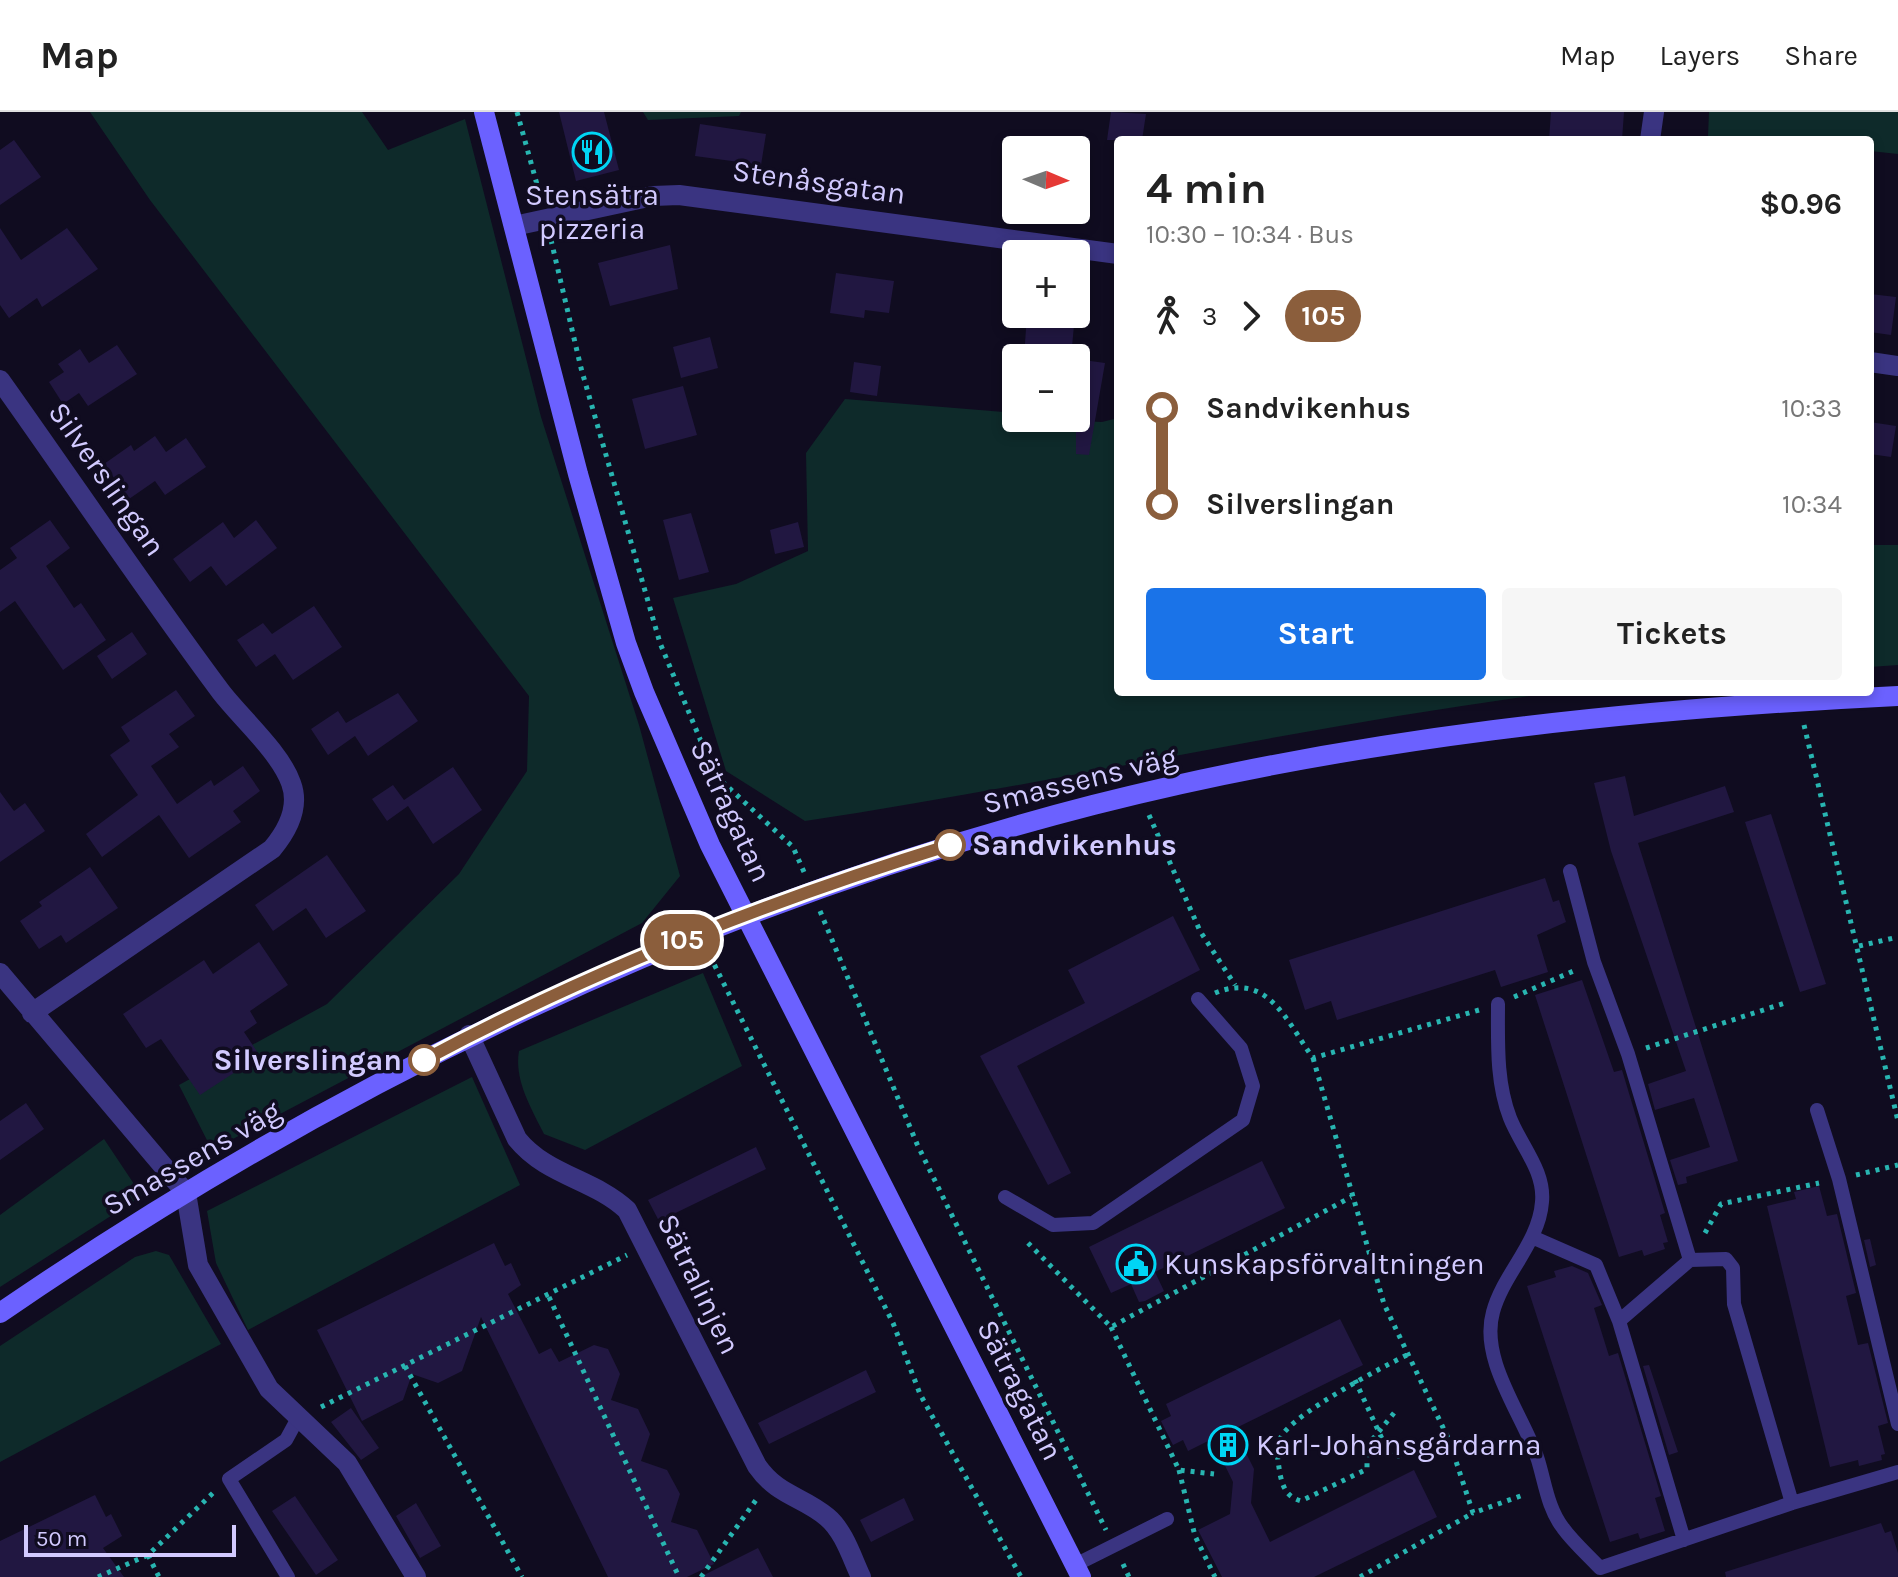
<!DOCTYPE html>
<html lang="en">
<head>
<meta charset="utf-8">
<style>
  :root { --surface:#fff; --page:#f6f6f6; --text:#222; --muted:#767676; --line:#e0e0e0; --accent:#1a73e8 }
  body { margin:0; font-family:Karla,sans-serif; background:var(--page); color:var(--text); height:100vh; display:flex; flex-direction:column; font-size:30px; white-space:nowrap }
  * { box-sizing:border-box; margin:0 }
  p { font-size:26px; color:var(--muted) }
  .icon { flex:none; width:44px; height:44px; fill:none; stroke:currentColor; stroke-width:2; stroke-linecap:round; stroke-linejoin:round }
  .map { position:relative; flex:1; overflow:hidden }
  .drawer { position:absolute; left:1114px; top:24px; width:760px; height:560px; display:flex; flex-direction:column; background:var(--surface); border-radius:8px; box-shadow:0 4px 12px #0003 }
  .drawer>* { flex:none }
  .badge { padding:0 16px; border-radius:26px; font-size:28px; line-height:52px }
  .needle { width:52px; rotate:92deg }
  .buttons { position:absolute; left:1002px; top:24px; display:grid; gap:16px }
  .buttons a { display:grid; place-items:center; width:88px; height:88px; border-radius:8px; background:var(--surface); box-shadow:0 4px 12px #0003; font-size:40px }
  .scale { position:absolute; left:24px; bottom:20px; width:212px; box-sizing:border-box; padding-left:8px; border:4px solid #d2caff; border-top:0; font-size:22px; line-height:28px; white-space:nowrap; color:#d2caff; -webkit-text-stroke:6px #100c20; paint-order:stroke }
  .map>.badge { position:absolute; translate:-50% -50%; box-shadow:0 0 0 4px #fff }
  .legs { display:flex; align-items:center; gap:12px; height:88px; padding:0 32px; font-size:26px }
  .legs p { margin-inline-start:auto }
  .overview { display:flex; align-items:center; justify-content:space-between; height:136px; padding:0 32px }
  h1 { font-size:44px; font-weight:700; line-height:60px }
  .cta { display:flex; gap:16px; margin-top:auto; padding:16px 32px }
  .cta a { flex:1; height:92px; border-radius:8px; background:var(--accent); color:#fff; font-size:32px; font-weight:700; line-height:92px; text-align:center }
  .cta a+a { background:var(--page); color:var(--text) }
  ul { padding:0 32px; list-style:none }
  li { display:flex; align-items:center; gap:28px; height:96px; font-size:30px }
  li i { display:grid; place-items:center; width:12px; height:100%; margin:0 10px; background:currentColor }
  li i::after { content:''; width:20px; height:20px; margin:-10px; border:6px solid; border-radius:50%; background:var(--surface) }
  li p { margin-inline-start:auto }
  li:first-child i { background:linear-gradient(#0000 50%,currentColor 0) }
  li:last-child i { background:linear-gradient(currentColor 50%,#0000 0) }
  header { display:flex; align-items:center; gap:48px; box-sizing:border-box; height:112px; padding:0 40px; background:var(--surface); border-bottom:2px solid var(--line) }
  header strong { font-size:38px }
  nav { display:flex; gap:44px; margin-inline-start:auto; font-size:28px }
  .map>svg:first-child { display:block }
  .green { fill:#0e2a2a }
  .building { fill:#211741 }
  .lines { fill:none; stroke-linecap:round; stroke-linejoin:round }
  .path { stroke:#28b5b1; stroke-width:5; stroke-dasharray:4 6; stroke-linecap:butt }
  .lane { stroke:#3a3481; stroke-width:14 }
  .street { stroke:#3a3481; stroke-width:20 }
  .secondary { stroke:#6b61ff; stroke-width:20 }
  .line-1-casing { stroke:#fff; stroke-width:18 }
  .line-1 { stroke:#8b5e3c; stroke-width:12 }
  .stop-1-dot { fill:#fff; stroke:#8b5e3c; stroke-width:4 }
  .labels { text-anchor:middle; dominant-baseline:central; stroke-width:7; stroke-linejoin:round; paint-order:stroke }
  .street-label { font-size:30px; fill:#d2caff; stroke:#100c20 }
  .poi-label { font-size:30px; fill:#d2caff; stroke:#100c20; text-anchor:start }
  .stop-label { font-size:30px; font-weight:bold; fill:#d2caff; stroke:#100c20; text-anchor:start }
</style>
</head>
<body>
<header>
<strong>Map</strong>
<nav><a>Map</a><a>Layers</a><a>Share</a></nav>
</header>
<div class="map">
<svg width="1898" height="1465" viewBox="0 0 1898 1465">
  <rect width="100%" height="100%" fill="#100c20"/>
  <path class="green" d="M 90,0 L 362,0 L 388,38 L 465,7 L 541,305 L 639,613 L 680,764 L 642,811 L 212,1038 L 179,973 L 327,892 L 459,762 L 527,659 L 529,584 L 150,88 Z
    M 643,0 L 741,0 L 739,4 L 648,8 Z
    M 1709,0 L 1898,0 L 1898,42 L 1870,39 L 1870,28 L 1750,28 L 1708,24 Z
    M 845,287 L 1016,301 L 1016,306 L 1102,310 L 1118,306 L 1118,580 L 1559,580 C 1306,613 1057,671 805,709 L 726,659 L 673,486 L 736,472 L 808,439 L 806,341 Z
    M 1870,433 L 1898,433 L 1898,553 L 1870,555 Z
    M 703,861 L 742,954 L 585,1038 L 544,1022 C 531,996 514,968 519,939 Z
    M 472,965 L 520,1073 L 248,1218 L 216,1151 L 207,1099 Z
    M 104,1027 L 142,1084 L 0,1175 L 0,1103 Z
    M 156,1139 L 169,1143 L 221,1232 L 0,1350 L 0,1234 L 135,1145 Z"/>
  <path class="building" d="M 559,0 L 604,0 L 619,58 L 576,69 Z
    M 1111,0 L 1146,2 L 1142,28 L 1107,28 Z
    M 1551,0 L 1624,0 L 1622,28 L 1549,28 Z
    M 700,12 L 766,22 L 761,53 L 695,44 Z
    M 14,28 L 41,65 L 0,93 L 0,38 Z
    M 0,116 L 21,148 L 67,116 L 98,157 L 42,195 L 37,186 L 9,206 L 0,193 Z
    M 670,133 L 678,177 L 610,194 L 598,151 Z
    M 836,161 L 894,169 L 889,201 L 865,198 L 864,206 L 830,201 Z
    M 1870,182 L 1896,185 L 1891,223 L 1870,220 Z
    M 1027,202 L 1075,202 L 1071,246 L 1024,246 Z
    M 710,225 L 718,256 L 681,266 L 673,235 Z
    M 117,233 L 137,262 L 88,294 L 79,281 L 63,292 L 49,270 L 64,260 L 58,252 L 80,237 L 89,251 Z
    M 1076,247 L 1105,251 L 1089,343 L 1076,342 Z
    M 854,250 L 881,254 L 877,284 L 850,280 Z
    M 683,274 L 697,323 L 645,337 L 632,287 Z
    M 1870,310 L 1896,314 L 1891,345 L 1870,342 Z
    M 155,324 L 166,340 L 186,326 L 206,355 L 165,383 L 155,369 L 129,387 L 104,352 L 131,333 L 134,339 Z
    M 691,401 L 709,460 L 679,468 L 663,408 Z
    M 50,408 L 70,436 L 46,454 L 74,496 L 81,491 L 106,528 L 63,558 L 15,489 L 0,500 L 0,458 L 17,446 L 10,436 Z
    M 256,408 L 277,436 L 226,474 L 211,454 L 190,470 L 173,447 L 223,410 L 234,426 Z
    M 798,410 L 804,435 L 775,442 L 770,418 Z
    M 314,494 L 342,535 L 293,568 L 275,542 L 256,555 L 237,528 L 263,511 L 272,522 Z
    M 132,520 L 147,542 L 112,567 L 97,544 Z
    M 176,578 L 195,604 L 169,622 L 179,635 L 151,654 L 177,692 L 211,668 L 214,674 L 243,654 L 260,679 L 233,699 L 241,710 L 189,746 L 159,703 L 102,745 L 86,722 L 138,683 L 110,643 L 130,629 L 121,615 Z
    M 398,581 L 418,609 L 368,644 L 355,624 L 328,643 L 311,617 L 338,599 L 346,611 Z
    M 453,655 L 482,698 L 433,732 L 408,694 L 387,709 L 372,687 L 393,673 L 404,688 Z
    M 1625,664 L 1634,704 L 1725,674 L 1734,700 L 1638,731 L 1738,1049 L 1686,1065 L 1687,1071 L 1678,1073 L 1670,1048 L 1710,1035 L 1694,986 L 1655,998 L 1648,972 L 1686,959 L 1611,739 L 1594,671 Z
    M 0,680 L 14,699 L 25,691 L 45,719 L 0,750 Z
    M 1771,702 L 1826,872 L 1800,880 L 1745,710 Z
    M 327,743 L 366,799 L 326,826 L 306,796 L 273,819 L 255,793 Z
    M 90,755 L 118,796 L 66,831 L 61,823 L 39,837 L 20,809 L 42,794 L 39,790 Z
    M 1545,766 L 1553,790 L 1559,788 L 1566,810 L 1537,823 L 1548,860 L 1501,875 L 1495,858 L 1337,908 L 1331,889 L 1305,898 L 1289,848 Z
    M 1173,804 L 1200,858 L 1017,954 L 1071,1061 L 1048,1073 L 980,944 L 1085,891 L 1068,858 Z
    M 259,830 L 288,873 L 250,899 L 257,911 L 244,920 L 260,944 L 200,983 L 161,927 L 146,936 L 123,902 L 204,848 L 213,862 Z
    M 1582,868 L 1614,960 L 1622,958 L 1665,1101 L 1660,1103 L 1668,1130 L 1663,1131 L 1665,1137 L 1644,1144 L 1642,1138 L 1619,1145 L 1535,883 Z
    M 26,991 L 44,1017 L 0,1048 L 0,1009 Z
    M 756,1035 L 766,1057 L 659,1109 L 648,1088 Z
    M 1262,1049 L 1285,1096 L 1155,1160 L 1164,1179 L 1145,1189 L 1139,1190 L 1131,1172 L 1111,1181 L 1089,1135 Z
    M 1819,1074 L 1827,1104 L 1837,1102 L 1856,1181 L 1846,1184 L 1858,1233 L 1868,1231 L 1888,1311 L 1878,1314 L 1885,1342 L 1881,1343 L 1882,1348 L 1859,1354 L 1858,1348 L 1830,1355 L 1767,1094 L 1796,1087 L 1794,1080 Z
    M 1870,1127 L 1876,1153 L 1870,1155 L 1864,1128 Z
    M 494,1131 L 505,1154 L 511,1151 L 521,1173 L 508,1182 L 539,1242 L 551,1236 L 559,1250 L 594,1233 L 608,1237 L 620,1262 L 611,1288 L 638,1297 L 650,1322 L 641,1349 L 667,1358 L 680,1382 L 671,1410 L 697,1418 L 714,1452 L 687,1465 L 608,1465 L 481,1205 L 462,1259 L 438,1271 L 412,1262 L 403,1288 L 362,1309 L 317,1218 Z
    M 1572,1154 L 1588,1161 L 1602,1193 L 1594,1196 L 1609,1244 L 1618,1241 L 1661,1384 L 1655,1386 L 1665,1419 L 1640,1427 L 1638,1421 L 1610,1430 L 1527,1174 L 1556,1165 L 1554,1159 Z
    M 1340,1207 L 1363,1253 L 1234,1317 L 1254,1357 L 1251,1391 L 1270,1430 L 1414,1358 L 1437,1405 L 1314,1465 L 1222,1465 L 1198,1418 L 1230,1402 L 1233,1370 L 1212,1327 L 1188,1339 L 1183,1328 L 1173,1333 L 1161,1309 L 1171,1304 L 1166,1292 Z
    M 1649,1253 L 1678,1340 L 1669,1343 L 1643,1254 Z
    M 866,1258 L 876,1280 L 769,1332 L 758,1311 Z
    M 351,1296 L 379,1336 L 361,1348 L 331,1310 Z
    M 95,1383 L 106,1405 L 111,1402 L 122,1424 L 103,1436 L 124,1465 L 0,1465 L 0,1429 Z
    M 295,1384 L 338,1448 L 316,1463 L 272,1399 Z
    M 904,1386 L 914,1408 L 871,1430 L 860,1408 Z
    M 416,1391 L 441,1434 L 420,1446 L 396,1404 Z
    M 1881,1411 L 1885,1421 L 1891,1419 L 1898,1441 L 1898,1465 L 1726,1465 L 1725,1460 Z
    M 758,1436 L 773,1465 L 700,1465 Z"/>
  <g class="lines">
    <path class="path" d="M 517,0 L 541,87
      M 551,128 L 581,256 L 660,531 L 715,663 L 793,735 L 804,760
      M 1804,613 L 1898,1009
      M 1149,703 L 1200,819 L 1235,873
      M 820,799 L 917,1032 L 1106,1418
      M 1859,834 L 1898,825
      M 710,844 L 893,1211 L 920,1282 L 1021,1465
      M 1215,881 C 1268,859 1287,910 1313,946 L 1479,898
      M 1514,885 L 1578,857
      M 1646,936 L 1785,891
      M 1313,946 L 1384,1192 L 1449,1328 L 1473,1401 L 1526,1382
      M 1856,1063 L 1898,1053
      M 1705,1121 L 1721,1092 L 1819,1071
      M 1028,1131 L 1111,1215 L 1351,1085
      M 549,1185 L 679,1465
      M 1111,1215 L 1179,1358 L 1214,1362
      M 405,1254 L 522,1465
      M 1355,1268 L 1389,1342 L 1395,1345 L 1449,1328
      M 321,1295 L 627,1143
      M 1394,1301 L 1367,1334 L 1367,1357 L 1301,1389 C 1287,1385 1283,1376 1280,1362 C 1278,1348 1275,1338 1281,1325 C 1293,1302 1382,1255 1407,1243
      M 1179,1358 L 1195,1424 L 1215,1465
      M 148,1443 L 159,1465
      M 1123,1452 L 1129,1465
      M 98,1465 L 148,1443 L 213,1381
      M 701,1465 L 756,1388
      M 1360,1465 L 1473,1401"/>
    <path class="lane" d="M 1570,759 L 1594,850 L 1628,942 L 1690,1148
      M 1498,892 C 1498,930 1496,970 1510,1006 C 1521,1034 1545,1059 1542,1090 C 1539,1131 1503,1162 1493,1200 C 1479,1249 1525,1306 1538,1348 C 1545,1371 1548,1397 1563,1416 C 1574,1431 1588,1443 1600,1456 L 1792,1391 L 1898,1360
      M 1817,998 L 1839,1067 L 1898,1312
      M 1005,1085 L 1053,1113 L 1093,1111 L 1243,1008 L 1253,974 L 1241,936 L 1198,887
      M 1532,1125 L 1596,1153 L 1619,1209
      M 1684,1428 L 1619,1209 L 1690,1148 L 1726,1147 L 1733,1156 L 1734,1192 L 1792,1391
      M 1075,1453 L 1167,1407
      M 288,1465 L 229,1367 L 286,1328 L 298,1306"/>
    <path class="street" d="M 1650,28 L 1654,0
      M 514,114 L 653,84 L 679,83 L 1118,142
      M 1870,250 L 1898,254
      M 0,268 C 74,372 145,478 221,580 C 241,606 280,640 291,671 C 300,695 287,719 272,737 L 32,901
      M 0,861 L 186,1081 L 198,1153 L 269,1277 L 347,1351 L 416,1465
      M 469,923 L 517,1027 C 547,1064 594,1067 627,1098 L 757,1354 C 778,1384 802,1384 827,1405 C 844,1419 852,1446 861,1465"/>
    <path class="secondary" d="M 484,0 L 578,362 L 626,531 L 644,580 L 710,733 L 1081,1465
      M 0,1201 C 333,972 700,794 1093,693 C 1356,626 1627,597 1898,584"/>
  </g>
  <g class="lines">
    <defs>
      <path id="line-1" d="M 424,948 C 590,859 769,789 950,733"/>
    </defs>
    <use href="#line-1" class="line-1-casing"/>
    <use href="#line-1" class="line-1"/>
  </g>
  <defs>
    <symbol id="restaurant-ring" viewBox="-11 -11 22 22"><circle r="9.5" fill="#100c20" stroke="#00d5f5" stroke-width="1.5"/><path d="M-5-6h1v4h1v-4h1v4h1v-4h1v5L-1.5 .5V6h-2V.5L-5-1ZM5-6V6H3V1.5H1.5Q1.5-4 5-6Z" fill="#00d5f5"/></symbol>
    <symbol id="civic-ring" viewBox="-11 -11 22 22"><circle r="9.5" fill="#100c20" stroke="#00d5f5" stroke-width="1.5"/><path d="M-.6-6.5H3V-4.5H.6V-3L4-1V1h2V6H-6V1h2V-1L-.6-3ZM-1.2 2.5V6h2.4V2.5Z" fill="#00d5f5"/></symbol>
    <symbol id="building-ring" viewBox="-11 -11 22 22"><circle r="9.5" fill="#100c20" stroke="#00d5f5" stroke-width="1.5"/><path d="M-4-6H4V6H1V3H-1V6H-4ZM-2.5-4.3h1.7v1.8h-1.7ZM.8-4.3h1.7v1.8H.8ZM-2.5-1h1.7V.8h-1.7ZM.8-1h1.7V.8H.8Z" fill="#00d5f5"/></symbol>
  </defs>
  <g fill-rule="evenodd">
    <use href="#restaurant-ring" x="570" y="18" width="44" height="44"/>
    <use href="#civic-ring" x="1114" y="1130" width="44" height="44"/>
    <use href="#building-ring" x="1206" y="1311" width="44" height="44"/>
  </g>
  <g class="stop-1-dot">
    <circle cx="950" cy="733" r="14"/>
    <circle cx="424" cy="948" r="14"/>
  </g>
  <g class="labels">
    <g class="street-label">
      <text transform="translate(819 70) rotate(8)">Stenåsgatan</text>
      <text transform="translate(107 367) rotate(55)">Silverslingan</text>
      <text transform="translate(1080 668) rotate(-14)">Smassens väg</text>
      <text transform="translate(731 699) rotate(65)">Sätragatan</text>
      <text transform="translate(192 1046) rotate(-30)">Smassens väg</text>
      <text transform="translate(699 1172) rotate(64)">Sätralinjen</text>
      <text transform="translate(1020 1278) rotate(63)">Sätragatan</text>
    </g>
    <g class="poi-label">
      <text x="592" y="83" text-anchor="middle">Stensätra<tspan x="592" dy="34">pizzeria</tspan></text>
      <text x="1164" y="1152">Kunskapsförvaltningen</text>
      <text x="1256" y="1333">Karl-Johansgårdarna</text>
    </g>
    <g class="stop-label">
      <text x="972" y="733">Sandvikenhus</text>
      <text x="402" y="948" text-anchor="end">Silverslingan</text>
    </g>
  </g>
</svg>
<div class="buttons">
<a><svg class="needle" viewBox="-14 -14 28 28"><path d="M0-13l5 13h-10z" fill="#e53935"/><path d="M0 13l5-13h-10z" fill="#767676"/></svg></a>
<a>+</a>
<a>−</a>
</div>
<div class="scale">50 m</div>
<b class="badge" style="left:682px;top:828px;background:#8b5e3c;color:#fff">105</b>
<section class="drawer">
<div class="overview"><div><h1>4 min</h1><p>10:30 – 10:34 · Bus</p></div><b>$0.96</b></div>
<div class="legs"><svg class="icon" aria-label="walk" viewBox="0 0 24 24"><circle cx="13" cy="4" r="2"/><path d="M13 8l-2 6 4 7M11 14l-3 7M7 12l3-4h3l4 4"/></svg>3<svg class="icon" aria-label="forward" viewBox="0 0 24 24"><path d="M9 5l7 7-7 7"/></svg><b class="badge" style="background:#8b5e3c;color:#fff">105</b></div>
<ul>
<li><i style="color:#8b5e3c"></i><b>Sandvikenhus</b><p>10:33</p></li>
<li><i style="color:#8b5e3c"></i><b>Silverslingan</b><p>10:34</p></li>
</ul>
<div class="cta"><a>Start</a><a>Tickets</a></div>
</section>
</div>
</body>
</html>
